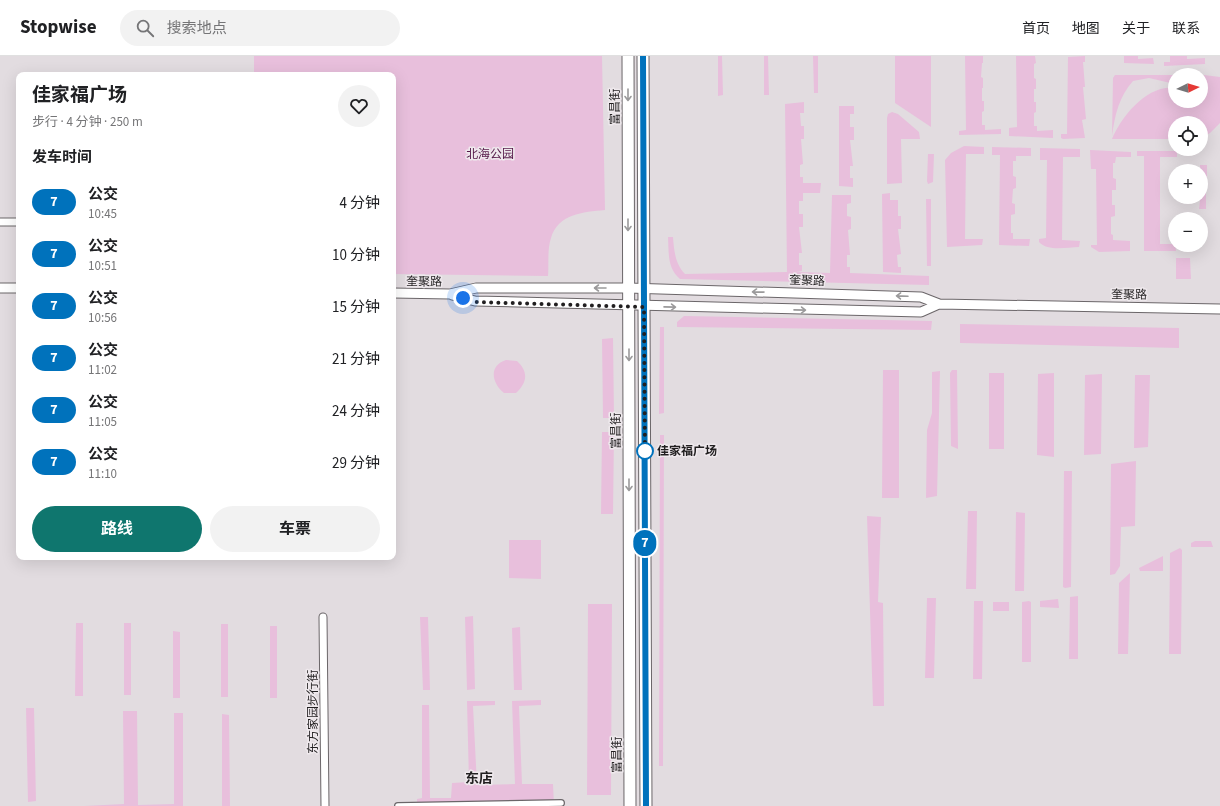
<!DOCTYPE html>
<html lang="zh">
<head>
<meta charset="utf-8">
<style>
  :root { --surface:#fff; --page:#f2f2f2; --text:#202124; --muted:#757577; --line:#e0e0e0; --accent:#0f766e }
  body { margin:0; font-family:"Source Sans 3","Noto Sans SC",sans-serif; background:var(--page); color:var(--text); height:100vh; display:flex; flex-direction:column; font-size:15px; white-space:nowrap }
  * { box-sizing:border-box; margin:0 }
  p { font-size:13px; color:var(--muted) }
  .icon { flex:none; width:22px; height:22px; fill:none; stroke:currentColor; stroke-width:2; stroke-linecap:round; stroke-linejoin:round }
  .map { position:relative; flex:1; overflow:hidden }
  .panel { position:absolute; left:16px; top:16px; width:380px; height:488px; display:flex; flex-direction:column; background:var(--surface); border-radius:8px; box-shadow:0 4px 16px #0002 }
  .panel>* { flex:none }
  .badge { padding:0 8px; border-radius:13px; font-size:14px; line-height:26px }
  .needle { width:26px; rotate:85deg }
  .tools { position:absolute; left:1168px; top:12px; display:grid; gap:8px }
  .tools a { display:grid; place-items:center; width:40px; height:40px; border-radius:50%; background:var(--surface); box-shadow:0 4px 16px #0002; font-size:20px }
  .you { position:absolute; width:20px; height:20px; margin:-10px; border:3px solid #fff; border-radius:50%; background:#1a73e8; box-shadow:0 0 0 6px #1a73e833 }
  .map>.badge { position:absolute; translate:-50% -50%; box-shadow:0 0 0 2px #fff }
  h2 { padding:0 16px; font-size:15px; line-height:36px }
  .round { display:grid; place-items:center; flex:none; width:42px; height:42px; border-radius:21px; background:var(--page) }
  .headline { display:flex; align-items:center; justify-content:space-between; height:68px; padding:0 16px }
  h1 { font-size:19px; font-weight:700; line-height:30px }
  .button { display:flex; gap:8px; margin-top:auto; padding:8px 16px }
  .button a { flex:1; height:46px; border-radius:24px; background:var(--accent); color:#fff; font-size:16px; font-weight:700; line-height:46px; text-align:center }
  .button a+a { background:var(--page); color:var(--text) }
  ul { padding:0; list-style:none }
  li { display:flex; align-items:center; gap:12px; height:52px; padding:0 16px }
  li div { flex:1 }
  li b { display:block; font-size:15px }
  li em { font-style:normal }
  li .badge { min-width:44px; font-weight:700; text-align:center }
  header { display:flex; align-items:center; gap:24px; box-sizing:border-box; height:56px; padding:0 20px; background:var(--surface); border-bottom:1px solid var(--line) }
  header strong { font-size:19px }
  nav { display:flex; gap:22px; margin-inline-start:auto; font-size:14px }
  .search { width:280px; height:36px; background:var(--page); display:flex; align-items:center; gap:10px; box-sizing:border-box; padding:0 14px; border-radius:22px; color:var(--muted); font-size:15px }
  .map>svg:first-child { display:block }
  .green { fill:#e8bfdc }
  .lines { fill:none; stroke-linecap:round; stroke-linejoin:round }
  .pedestrian-casing { stroke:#6b6669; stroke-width:8 }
  .minor-casing { stroke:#6b6669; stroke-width:9 }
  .tertiary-casing { stroke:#6b6669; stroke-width:11 }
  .primary-casing { stroke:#6b6669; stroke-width:13 }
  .pedestrian { stroke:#fff; stroke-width:5.5 }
  .minor { stroke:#fff; stroke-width:7 }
  .tertiary { stroke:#fff; stroke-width:9 }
  .primary { stroke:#fff; stroke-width:11 }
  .oneway { stroke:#9b9a9b }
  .line-casing { stroke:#fff; stroke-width:9 }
  .line { stroke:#0072bc; stroke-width:6 }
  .walk { stroke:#211f20; stroke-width:4; stroke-dasharray:0 7.2 }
  .stop-dot { fill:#fff; stroke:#0072bc; stroke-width:2 }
  .labels { text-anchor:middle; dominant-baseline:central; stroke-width:3; stroke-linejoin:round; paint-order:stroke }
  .street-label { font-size:12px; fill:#211f20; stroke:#efe9ed }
  .park-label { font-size:12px; fill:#551849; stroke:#efe9ed }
  .stop-label { font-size:12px; font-weight:bold; fill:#211f20; stroke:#efe9ed; text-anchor:start }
  .quarter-label { font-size:14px; font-weight:bold; fill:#211f20; stroke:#efe9ed }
</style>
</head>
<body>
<header>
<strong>Stopwise</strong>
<div class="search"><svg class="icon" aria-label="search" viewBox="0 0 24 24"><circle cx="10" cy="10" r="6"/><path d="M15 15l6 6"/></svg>搜索地点</div>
<nav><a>首页</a><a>地图</a><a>关于</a><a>联系</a></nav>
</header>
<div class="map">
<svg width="1220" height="750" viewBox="0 0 1220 750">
  <rect width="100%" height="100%" fill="#e2dce0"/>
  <path class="green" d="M 254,0 L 602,0 L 605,154 C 583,156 558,158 551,182 C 547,194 549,209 548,220 L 393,218 L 393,19 L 254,19 Z
    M 718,0 L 722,0 L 723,39 L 718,40 Z
    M 764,0 L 768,0 L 769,39 L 764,39 Z
    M 813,0 L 818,0 L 818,37 L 814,37 Z
    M 895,0 L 931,0 L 931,71 L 895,47 Z
    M 965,0 L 983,0 L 983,7 L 982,7 L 981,21 L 983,22 L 983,32 L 982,32 L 982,45 L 984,45 L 984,55 L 982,56 L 982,69 L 985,69 L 985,74 L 1001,73 L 1001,78 L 959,79 L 959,75 L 966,74 Z
    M 1016,0 L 1035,0 L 1036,7 L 1034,8 L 1034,22 L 1036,23 L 1036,33 L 1034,33 L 1034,46 L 1036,46 L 1036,56 L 1034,57 L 1034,70 L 1037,70 L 1037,75 L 1053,74 L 1053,82 L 1009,80 L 1009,72 L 1017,71 Z
    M 1085,0 L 1085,6 L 1083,6 L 1085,31 L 1083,31 L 1086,63 L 1082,64 L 1085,82 L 1063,83 L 1061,82 L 1061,78 L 1067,78 L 1068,1 Z
    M 1124,0 L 1138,0 L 1138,3 L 1153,2 L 1154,8 L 1124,7 Z
    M 1170,0 L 1187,0 L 1187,3 L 1205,2 L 1205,8 L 1164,10 L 1164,6 L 1170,6 Z
    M 1115,19 L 1198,19 L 1175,19 L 1175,28 L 1149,22 L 1133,25 C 1119,41 1115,58 1112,80 L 1113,22 Z
    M 1204,19 L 1220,21 L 1220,67 L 1210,77 L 1201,82 L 1201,67 L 1175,67 L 1175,83 L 1112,83 C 1121,61 1147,28 1175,32 L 1175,45 L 1201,45 L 1201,28 Z
    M 804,46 L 804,57 L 800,57 L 801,70 L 804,70 L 804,83 L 801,83 L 803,108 L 800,109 L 800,121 L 803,121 L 803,127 L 821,127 L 820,137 L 803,137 L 803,145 L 799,145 L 799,158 L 803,158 L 803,171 L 799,171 L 802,197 L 799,197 L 799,209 L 802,209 L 802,215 L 796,216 L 830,217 L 832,139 L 851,139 L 851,147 L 847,148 L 847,160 L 851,161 L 851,173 L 848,174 L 850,199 L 847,199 L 847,211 L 850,211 L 850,217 L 929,220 L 929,229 L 680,223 C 667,212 669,197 668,181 L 673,181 C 674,194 675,208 685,218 L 787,216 L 785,48 Z
    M 839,50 L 854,50 L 854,58 L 850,58 L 850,71 L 854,71 L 854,84 L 850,84 L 853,110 L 850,110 L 850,122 L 853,122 L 853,131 L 839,130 Z
    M 892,56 L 898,58 L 919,76 L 920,83 L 901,83 L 902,127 L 887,128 L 887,62 L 888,58 Z
    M 964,90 L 984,91 L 984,98 L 966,98 L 965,183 L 983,183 L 982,189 L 947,191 L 945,104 L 951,97 Z
    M 992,91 L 1031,92 L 1031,100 L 1016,100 L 1016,105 L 1013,105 L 1013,120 L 1016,121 L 1016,132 L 1013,133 L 1012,147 L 1015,148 L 1015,158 L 1011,159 L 1011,177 L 1013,177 L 1013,183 L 1030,183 L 1029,190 L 999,189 L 1000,99 L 992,99 Z
    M 1040,92 L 1080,93 L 1080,101 L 1063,101 L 1062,184 L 1080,185 L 1079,191 C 1068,191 1048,196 1039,186 L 1039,183 L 1046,182 L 1047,104 L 1040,104 Z
    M 1090,94 L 1131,96 L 1131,101 L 1116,101 L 1115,107 L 1113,107 L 1113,122 L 1116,123 L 1116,134 L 1112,134 L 1112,149 L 1115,149 L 1115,160 L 1111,161 L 1111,178 L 1113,179 L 1113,184 L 1130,185 L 1130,195 L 1099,196 L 1091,191 L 1091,189 L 1097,189 L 1096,113 L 1091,113 Z
    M 1137,95 L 1177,95 L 1177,101 L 1160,101 L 1160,188 L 1175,188 L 1176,195 L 1144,195 L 1144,100 L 1137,100 Z
    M 928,98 L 934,98 L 933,126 L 928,128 L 927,125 Z
    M 1200,109 L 1207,109 L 1207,127 L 1201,127 Z
    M 1201,136 L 1206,136 L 1206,153 L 1199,153 Z
    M 890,137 L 890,144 L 898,144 L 898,160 L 901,160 L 901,173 L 898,173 L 901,198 L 897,199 L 898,211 L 901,211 L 901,217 L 883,216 L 882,138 Z
    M 926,143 L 931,143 L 931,210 L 927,210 Z
    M 1176,202 L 1190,202 L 1191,223 L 1176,223 Z
    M 684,260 L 932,265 L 931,274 L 677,271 L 677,266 Z
    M 960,268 L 1179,272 L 1179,292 L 960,287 Z
    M 660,271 L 664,271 L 664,357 L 659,358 Z
    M 613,282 L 614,362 L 603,362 L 602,283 Z
    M 506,304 L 517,305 C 529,316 527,327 516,337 L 504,337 C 492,327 488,310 506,304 Z
    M 883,314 L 899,314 L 899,442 L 882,442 Z
    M 952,314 L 957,314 L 958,393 L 951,390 L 950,317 Z
    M 940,315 L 937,440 L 926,442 L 927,374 L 932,357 L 932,316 Z
    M 989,317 L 1004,317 L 1004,393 L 989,393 Z
    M 1054,317 L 1054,401 L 1037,399 L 1038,318 Z
    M 1102,318 L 1101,398 L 1084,399 L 1085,319 Z
    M 1135,319 L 1150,319 L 1148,391 L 1136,392 L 1134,392 Z
    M 602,376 L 614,376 L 613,458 L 601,458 Z
    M 660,379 L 664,379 L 663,710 L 659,710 Z
    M 1136,405 L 1135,470 L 1121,471 L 1120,510 L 1115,518 L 1110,519 L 1111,408 Z
    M 1064,415 L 1072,415 L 1071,531 L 1065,532 L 1063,531 Z
    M 968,455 L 977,455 L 976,533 L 966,533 Z
    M 1016,456 L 1025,457 L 1024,535 L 1015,535 Z
    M 867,460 L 881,461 L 878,546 L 883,547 L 884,650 L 873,650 Z
    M 509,484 L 541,484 L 541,523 L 509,522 Z
    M 1195,485 L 1211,485 L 1213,491 L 1191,491 L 1191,487 Z
    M 1180,492 L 1182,494 L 1181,598 L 1169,598 L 1170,497 Z
    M 1163,500 L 1163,515 L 1140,515 L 1139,512 Z
    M 1130,517 L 1128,598 L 1118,598 L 1119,527 Z
    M 1078,540 L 1078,603 L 1069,603 L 1070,541 Z
    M 927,542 L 936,542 L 934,622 L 925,622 Z
    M 1058,543 L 1059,552 L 1040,551 L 1040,545 Z
    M 974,545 L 983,545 L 982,623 L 973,623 Z
    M 1029,545 L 1031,546 L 1031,606 L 1022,606 L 1022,546 Z
    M 993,546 L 1009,546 L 1009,555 L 993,555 Z
    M 588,548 L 612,548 L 611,739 L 587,739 Z
    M 473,560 L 475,633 L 467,634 L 465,561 Z
    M 420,561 L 428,561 L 430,634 L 423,634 Z
    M 76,567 L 83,567 L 83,640 L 75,640 Z
    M 124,567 L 131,567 L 131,639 L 124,639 Z
    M 221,568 L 228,568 L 228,641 L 221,641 Z
    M 270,570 L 277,570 L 277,642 L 270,642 Z
    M 520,571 L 522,634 L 514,634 L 512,572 Z
    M 173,575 L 180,576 L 180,642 L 173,642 Z
    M 541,644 L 541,649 L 519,650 L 522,728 L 553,728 L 554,750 L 417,750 L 417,743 L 422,742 L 422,649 L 429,649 L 430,742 L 451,742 L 452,727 L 469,726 L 467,645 L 495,645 L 495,649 L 473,650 L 477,729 L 515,728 L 512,645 Z
    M 26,652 L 34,652 L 36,745 L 28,746 Z
    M 123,655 L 137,655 L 138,749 L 174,748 L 174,657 L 183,657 L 183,750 L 84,750 L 124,748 Z
    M 222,658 L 229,659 L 230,750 L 222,750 Z"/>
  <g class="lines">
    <defs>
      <path id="pedestrian" d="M 398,750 L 561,747"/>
      <path id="minor" d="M 0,166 L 19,166
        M 323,561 L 325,750"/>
      <path id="tertiary" d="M 0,232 L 19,232
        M 393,237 L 450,238 L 476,232 L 628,232 L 921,241 L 939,248 L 1220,253
        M 452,239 L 475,245 L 921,256 L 939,248"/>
      <path id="primary" d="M 628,0 L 630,750
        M 643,0 L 646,750"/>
    </defs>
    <use href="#pedestrian" class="pedestrian-casing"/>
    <use href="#minor" class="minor-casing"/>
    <use href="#tertiary" class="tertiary-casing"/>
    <use href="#primary" class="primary-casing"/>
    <use href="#pedestrian" class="pedestrian"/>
    <use href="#minor" class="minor"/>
    <use href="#tertiary" class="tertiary"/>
    <use href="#primary" class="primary"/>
  </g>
  <defs><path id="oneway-shaft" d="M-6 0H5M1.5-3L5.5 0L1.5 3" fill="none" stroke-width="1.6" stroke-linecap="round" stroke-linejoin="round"/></defs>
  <g class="oneway">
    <use href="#oneway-shaft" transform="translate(628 39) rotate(90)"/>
    <use href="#oneway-shaft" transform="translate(628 169) rotate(90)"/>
    <use href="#oneway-shaft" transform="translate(600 232) rotate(-180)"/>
    <use href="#oneway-shaft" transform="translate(758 236) rotate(-179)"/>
    <use href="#oneway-shaft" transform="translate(902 240) rotate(-178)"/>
    <use href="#oneway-shaft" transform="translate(670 251) rotate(1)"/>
    <use href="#oneway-shaft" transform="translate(800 254) rotate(1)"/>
    <use href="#oneway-shaft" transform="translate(629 299) rotate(90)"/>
    <use href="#oneway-shaft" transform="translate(629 429) rotate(90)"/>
  </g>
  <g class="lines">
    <defs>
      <path id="line" d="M 643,0 L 646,750"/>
    </defs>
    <use href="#line" class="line-casing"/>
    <use href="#line" class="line"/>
    <path class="walk" d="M 463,242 L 475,246 L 644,251 L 645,400 L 645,395"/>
  </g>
  <circle class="stop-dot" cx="645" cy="395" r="8"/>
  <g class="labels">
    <g class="street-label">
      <text transform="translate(615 51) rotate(-90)">富昌街</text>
      <text transform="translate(807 225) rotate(2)">奎聚路</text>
      <text transform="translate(424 226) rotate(1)">奎聚路</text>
      <text transform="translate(1129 239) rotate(1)">奎聚路</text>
      <text transform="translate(616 375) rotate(-90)">富昌街</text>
      <text transform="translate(313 656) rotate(-90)">东方家园步行街</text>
      <text transform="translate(617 699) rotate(-90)">富昌街</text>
    </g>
    <g class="park-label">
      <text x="490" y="98">北海公园</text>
    </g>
    <g class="stop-label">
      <text x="657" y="395">佳家福广场</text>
    </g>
    <g class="quarter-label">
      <text x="479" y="723">东店</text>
    </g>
  </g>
</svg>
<div class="tools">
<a><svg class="needle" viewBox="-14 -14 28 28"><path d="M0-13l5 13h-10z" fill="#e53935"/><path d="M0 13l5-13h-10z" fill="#757577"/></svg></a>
<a><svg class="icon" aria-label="locate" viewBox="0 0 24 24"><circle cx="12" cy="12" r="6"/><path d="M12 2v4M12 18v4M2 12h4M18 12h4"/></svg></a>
<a>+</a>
<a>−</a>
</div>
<div class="you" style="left:463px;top:242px"></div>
<b class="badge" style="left:645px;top:487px;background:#0072bc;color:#fff">7</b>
<section class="panel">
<div class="headline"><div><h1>佳家福广场</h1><p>步行 · 4 分钟 · 250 m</p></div><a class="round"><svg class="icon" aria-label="heart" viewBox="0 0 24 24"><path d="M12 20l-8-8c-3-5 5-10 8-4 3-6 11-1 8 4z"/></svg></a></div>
<h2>发车时间</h2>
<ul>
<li><span class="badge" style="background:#0072bc;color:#fff">7</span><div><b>公交</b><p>10:45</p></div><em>4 分钟</em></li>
<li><span class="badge" style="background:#0072bc;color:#fff">7</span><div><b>公交</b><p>10:51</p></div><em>10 分钟</em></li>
<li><span class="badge" style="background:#0072bc;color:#fff">7</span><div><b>公交</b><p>10:56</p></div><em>15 分钟</em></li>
<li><span class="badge" style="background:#0072bc;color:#fff">7</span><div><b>公交</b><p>11:02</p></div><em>21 分钟</em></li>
<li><span class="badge" style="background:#0072bc;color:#fff">7</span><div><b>公交</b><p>11:05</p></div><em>24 分钟</em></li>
<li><span class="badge" style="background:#0072bc;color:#fff">7</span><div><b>公交</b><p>11:10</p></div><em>29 分钟</em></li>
</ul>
<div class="button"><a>路线</a><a>车票</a></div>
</section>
</div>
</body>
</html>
